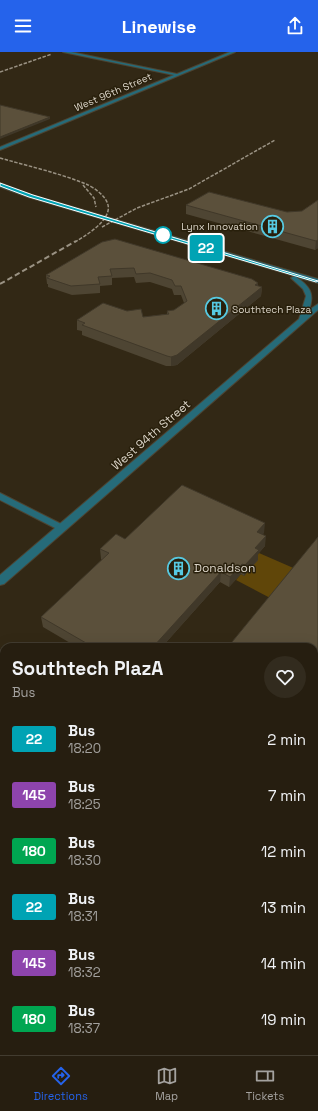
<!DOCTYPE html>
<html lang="en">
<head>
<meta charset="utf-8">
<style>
  :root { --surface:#261e10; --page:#322b1e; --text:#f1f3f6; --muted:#a4a29f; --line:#423c30; --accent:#2563eb }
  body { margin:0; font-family:"Space Grotesk",sans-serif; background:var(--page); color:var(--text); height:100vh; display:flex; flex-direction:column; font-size:15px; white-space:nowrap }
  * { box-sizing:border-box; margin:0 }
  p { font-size:13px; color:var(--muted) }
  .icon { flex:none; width:22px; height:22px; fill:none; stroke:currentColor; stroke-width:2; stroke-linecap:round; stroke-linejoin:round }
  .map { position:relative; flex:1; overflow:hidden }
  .panel { position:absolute; left:0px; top:591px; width:318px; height:412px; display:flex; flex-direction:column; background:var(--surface); border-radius:12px 12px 0 0; box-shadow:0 4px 16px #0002,0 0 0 1px var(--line) }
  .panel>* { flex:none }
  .badge { padding:0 8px; border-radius:3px; font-size:14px; line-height:26px }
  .map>.badge { position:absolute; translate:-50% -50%; box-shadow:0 0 0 2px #fff }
  .round { display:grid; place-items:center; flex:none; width:42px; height:42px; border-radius:21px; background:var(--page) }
  .head { display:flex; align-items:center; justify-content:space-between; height:68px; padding:0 12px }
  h1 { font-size:19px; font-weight:700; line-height:30px }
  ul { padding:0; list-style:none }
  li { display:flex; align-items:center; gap:12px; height:56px; padding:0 12px }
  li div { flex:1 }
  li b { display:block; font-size:15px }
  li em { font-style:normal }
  li .badge { min-width:44px; font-weight:700; text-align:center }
  header { display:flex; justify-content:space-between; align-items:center; height:52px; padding:0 12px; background:var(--accent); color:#fff; font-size:18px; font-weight:700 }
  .dock { display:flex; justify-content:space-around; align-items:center; height:56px; border-top:1px solid var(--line); background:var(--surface); font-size:11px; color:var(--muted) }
  .dock a { display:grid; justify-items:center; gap:2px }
  .dock .on { color:var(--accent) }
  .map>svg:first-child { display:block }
  .green { fill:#604609 }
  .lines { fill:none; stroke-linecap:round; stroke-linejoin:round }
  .minor-casing { stroke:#4d4432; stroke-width:2 }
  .tertiary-casing { stroke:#4d4432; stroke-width:2 }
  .motorway-casing { stroke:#4d4432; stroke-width:2 }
  .minor { fill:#266b79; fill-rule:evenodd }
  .tertiary { fill:#266b79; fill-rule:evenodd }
  .motorway { fill:#1dc0db; fill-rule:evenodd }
  .rail-far1 { stroke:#9a9283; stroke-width:1.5; stroke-dasharray:3.5 1.5; stroke-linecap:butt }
  .rail { stroke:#9a9283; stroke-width:2; stroke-dasharray:5.5 3; stroke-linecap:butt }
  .wall { fill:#4e4533 }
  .shaded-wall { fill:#403829 }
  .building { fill:#5b503b; stroke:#403829 }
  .line { fill:#00a3b4; stroke:#fff }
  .stop-dot { fill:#fff; stroke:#00a3b4; stroke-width:2 }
  .labels { text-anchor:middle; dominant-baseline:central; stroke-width:3; stroke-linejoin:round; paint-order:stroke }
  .far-street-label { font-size:10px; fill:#dbd4c8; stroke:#281f0b }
  .far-poi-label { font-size:10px; fill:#dbd4c8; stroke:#281f0b; text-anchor:end }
  .street-label { font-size:12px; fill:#dbd4c8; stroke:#281f0b }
  .poi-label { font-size:12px; fill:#dbd4c8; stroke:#281f0b; text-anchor:start }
</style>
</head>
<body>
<header><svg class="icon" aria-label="menu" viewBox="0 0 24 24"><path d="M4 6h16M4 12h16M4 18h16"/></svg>Linewise<svg class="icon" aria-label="share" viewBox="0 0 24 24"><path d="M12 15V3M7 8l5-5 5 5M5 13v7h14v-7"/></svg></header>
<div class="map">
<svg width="318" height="1003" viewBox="0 0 318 1003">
  <rect width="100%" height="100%" fill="#322815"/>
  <path class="green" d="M 259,501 L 298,518 L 274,548 L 236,528 L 241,522 L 244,524 Z"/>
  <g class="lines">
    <defs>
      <path id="minor" d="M 63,0 L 71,0 L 177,22 L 230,0 L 235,0 L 0,98 L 0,95 L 174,23 Z
        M 0,441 L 65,474 L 67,476 L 65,478 L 59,478 L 0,448 Z"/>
      <path id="tertiary" d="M 0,131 L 32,143 L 318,227 L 318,231 L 296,225 C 310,234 315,242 309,258 L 318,252 L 318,258 L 4,532 L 0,533 L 0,523 L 299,267 L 306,244 L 303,237 L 291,226 L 295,224 L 28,145 L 0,135 Z
        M 0,650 L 4,651 L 4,661 L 0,660 Z
        M 314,717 L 318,718 L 318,730 L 314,729 Z
        M 0,893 L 4,893 L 4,907 L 0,907 Z
        M 314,944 L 318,945 L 318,961 L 314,960 Z"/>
      <path id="motorway" d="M 0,656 L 4,657 L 4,670 L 0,669 Z
        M 0,741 L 4,742 L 4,756 L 0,755 Z
        M 314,765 L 318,766 L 318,782 L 314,781 Z
        M 0,784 L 4,785 L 4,801 L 0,800 Z
        M 314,799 L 318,799 L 318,815 L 314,815 Z
        M 314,844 L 318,845 L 318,877 L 314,877 Z
        M 0,848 L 4,849 L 4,867 L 0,866 Z"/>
    </defs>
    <use href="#minor" class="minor-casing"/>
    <use href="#tertiary" class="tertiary-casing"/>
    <use href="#motorway" class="motorway-casing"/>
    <use href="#minor" class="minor"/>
    <use href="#tertiary" class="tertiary"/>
    <use href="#motorway" class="motorway"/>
    <path class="rail-far1" d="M 0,20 L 52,2
      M 0,106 C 28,114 59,121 86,132 C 95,136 111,147 108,159 C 105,172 85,184 75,190
      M 83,133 L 94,146 L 96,155
      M 102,175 L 137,156 L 189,137 L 275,88"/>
    <path class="rail" d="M 0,232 L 76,189"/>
  </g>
  <path class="wall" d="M 318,148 L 318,196 L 315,198 L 186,162 L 186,153 L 287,160 L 302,159 Z
    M 102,190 L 258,231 L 258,234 L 262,235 L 261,244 L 177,313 L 171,314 L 166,314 L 82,283 L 82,279 L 77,278 L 77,268 L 143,265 L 167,262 L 167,259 L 174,258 L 184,251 L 181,243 L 174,243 L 172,237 L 150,230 L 136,231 L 134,225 L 112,226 L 112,233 L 100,234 L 100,241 L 72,243 L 48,235 L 48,232 L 47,232 L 46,223 Z
    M 264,481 L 262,482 L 265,494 L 258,502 L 258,508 L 244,524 L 241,522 L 229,535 L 220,530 L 162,595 L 77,595 L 43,575 L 41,565 L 102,508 L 101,507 L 100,497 L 125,487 Z
    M 318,485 L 318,647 L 314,645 L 314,595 L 232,595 L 232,590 Z"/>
  <path class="shaded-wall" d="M 50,65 L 50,67 L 0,87 L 0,85 Z
    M 318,188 L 318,196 L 315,198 L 316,189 Z
    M 258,231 L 257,239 L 262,235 L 261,244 L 177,313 L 171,314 L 171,305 Z
    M 265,471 L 264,481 L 255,490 L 257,480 Z
    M 266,484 L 265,494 L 258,502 L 258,508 L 244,524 L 245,513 L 255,496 Z
    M 242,512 L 241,522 L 229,535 L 230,525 Z
    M 221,520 L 220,530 L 162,595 L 153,595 Z"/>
  <path class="building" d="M 0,53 L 50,65 L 0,85 Z
    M 209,140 L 287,160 L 302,159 L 318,148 L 318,188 L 316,189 L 186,153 Z
    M 115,187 L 252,227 L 258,231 L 255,233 L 262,235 L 177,303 L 171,305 L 167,304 L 82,273 L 85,271 L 77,268 L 103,251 L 127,259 L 141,257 L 143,265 L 169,262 L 167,259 L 174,258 L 187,249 L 181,234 L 175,234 L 172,228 L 150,221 L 136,222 L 134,216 L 110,217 L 112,224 L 98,225 L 100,232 L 71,234 L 47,226 L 50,224 L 46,223 L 102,190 Z
    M 182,433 L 265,471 L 257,480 L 266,484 L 255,496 L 259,498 L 245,513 L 242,512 L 230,525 L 221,520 L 153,595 L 93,595 L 41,565 L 109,501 L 100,497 L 116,482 L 125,487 Z
    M 318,485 L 318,635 L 314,633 L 314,595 L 242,595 L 232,590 Z"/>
  <path class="line" d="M 0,131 L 33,143 L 318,229 L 316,230 L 29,145 L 0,134 Z"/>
  <defs>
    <symbol id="building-ring" viewBox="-11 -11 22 22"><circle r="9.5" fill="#281f0b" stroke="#56c9e1" stroke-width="1.5"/><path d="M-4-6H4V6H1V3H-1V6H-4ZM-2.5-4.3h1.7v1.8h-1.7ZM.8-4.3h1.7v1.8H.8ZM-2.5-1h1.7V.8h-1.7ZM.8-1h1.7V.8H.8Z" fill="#56c9e1"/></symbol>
  </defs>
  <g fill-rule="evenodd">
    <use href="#building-ring" x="260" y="162" width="25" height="25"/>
    <use href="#building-ring" x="204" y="244" width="25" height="25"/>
    <use href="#building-ring" x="166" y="504" width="25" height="25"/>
  </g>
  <circle class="stop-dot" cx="163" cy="183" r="8"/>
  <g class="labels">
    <g class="far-street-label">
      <text transform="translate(113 40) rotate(-23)">West 96th Street</text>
    </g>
    <g class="far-poi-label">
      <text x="258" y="174">Lynx Innovation</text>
      <text x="232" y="257" text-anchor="start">Southtech Plaza</text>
    </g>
    <g class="street-label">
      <text transform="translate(151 383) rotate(-41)">West 94th Street</text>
    </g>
    <g class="poi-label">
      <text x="194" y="516">Donaldson</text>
    </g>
  </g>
</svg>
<b class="badge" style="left:206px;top:196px;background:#00a3b4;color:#fff">22</b>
<section class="panel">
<div class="head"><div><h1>Southtech PlazA</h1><p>Bus</p></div><a class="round"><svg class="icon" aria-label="heart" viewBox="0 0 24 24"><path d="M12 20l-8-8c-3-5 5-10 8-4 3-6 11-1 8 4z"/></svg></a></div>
<ul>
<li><span class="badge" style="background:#00a3b4;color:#fff">22</span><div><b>Bus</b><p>18:20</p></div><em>2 min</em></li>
<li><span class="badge" style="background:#8e44ad;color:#fff">145</span><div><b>Bus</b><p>18:25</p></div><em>7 min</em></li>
<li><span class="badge" style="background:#00a651;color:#fff">180</span><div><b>Bus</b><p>18:30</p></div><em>12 min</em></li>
<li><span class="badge" style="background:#00a3b4;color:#fff">22</span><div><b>Bus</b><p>18:31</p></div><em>13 min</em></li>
<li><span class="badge" style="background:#8e44ad;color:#fff">145</span><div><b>Bus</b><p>18:32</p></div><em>14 min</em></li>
<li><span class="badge" style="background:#00a651;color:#fff">180</span><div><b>Bus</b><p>18:37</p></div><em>19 min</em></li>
</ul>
</section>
</div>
<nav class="dock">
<a class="on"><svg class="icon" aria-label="directions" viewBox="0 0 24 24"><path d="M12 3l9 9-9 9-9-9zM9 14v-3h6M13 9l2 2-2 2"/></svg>Directions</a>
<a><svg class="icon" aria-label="map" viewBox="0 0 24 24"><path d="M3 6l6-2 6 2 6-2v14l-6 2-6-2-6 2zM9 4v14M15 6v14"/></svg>Map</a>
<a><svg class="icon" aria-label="tickets" viewBox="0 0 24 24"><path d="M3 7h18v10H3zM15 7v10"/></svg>Tickets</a>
</nav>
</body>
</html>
